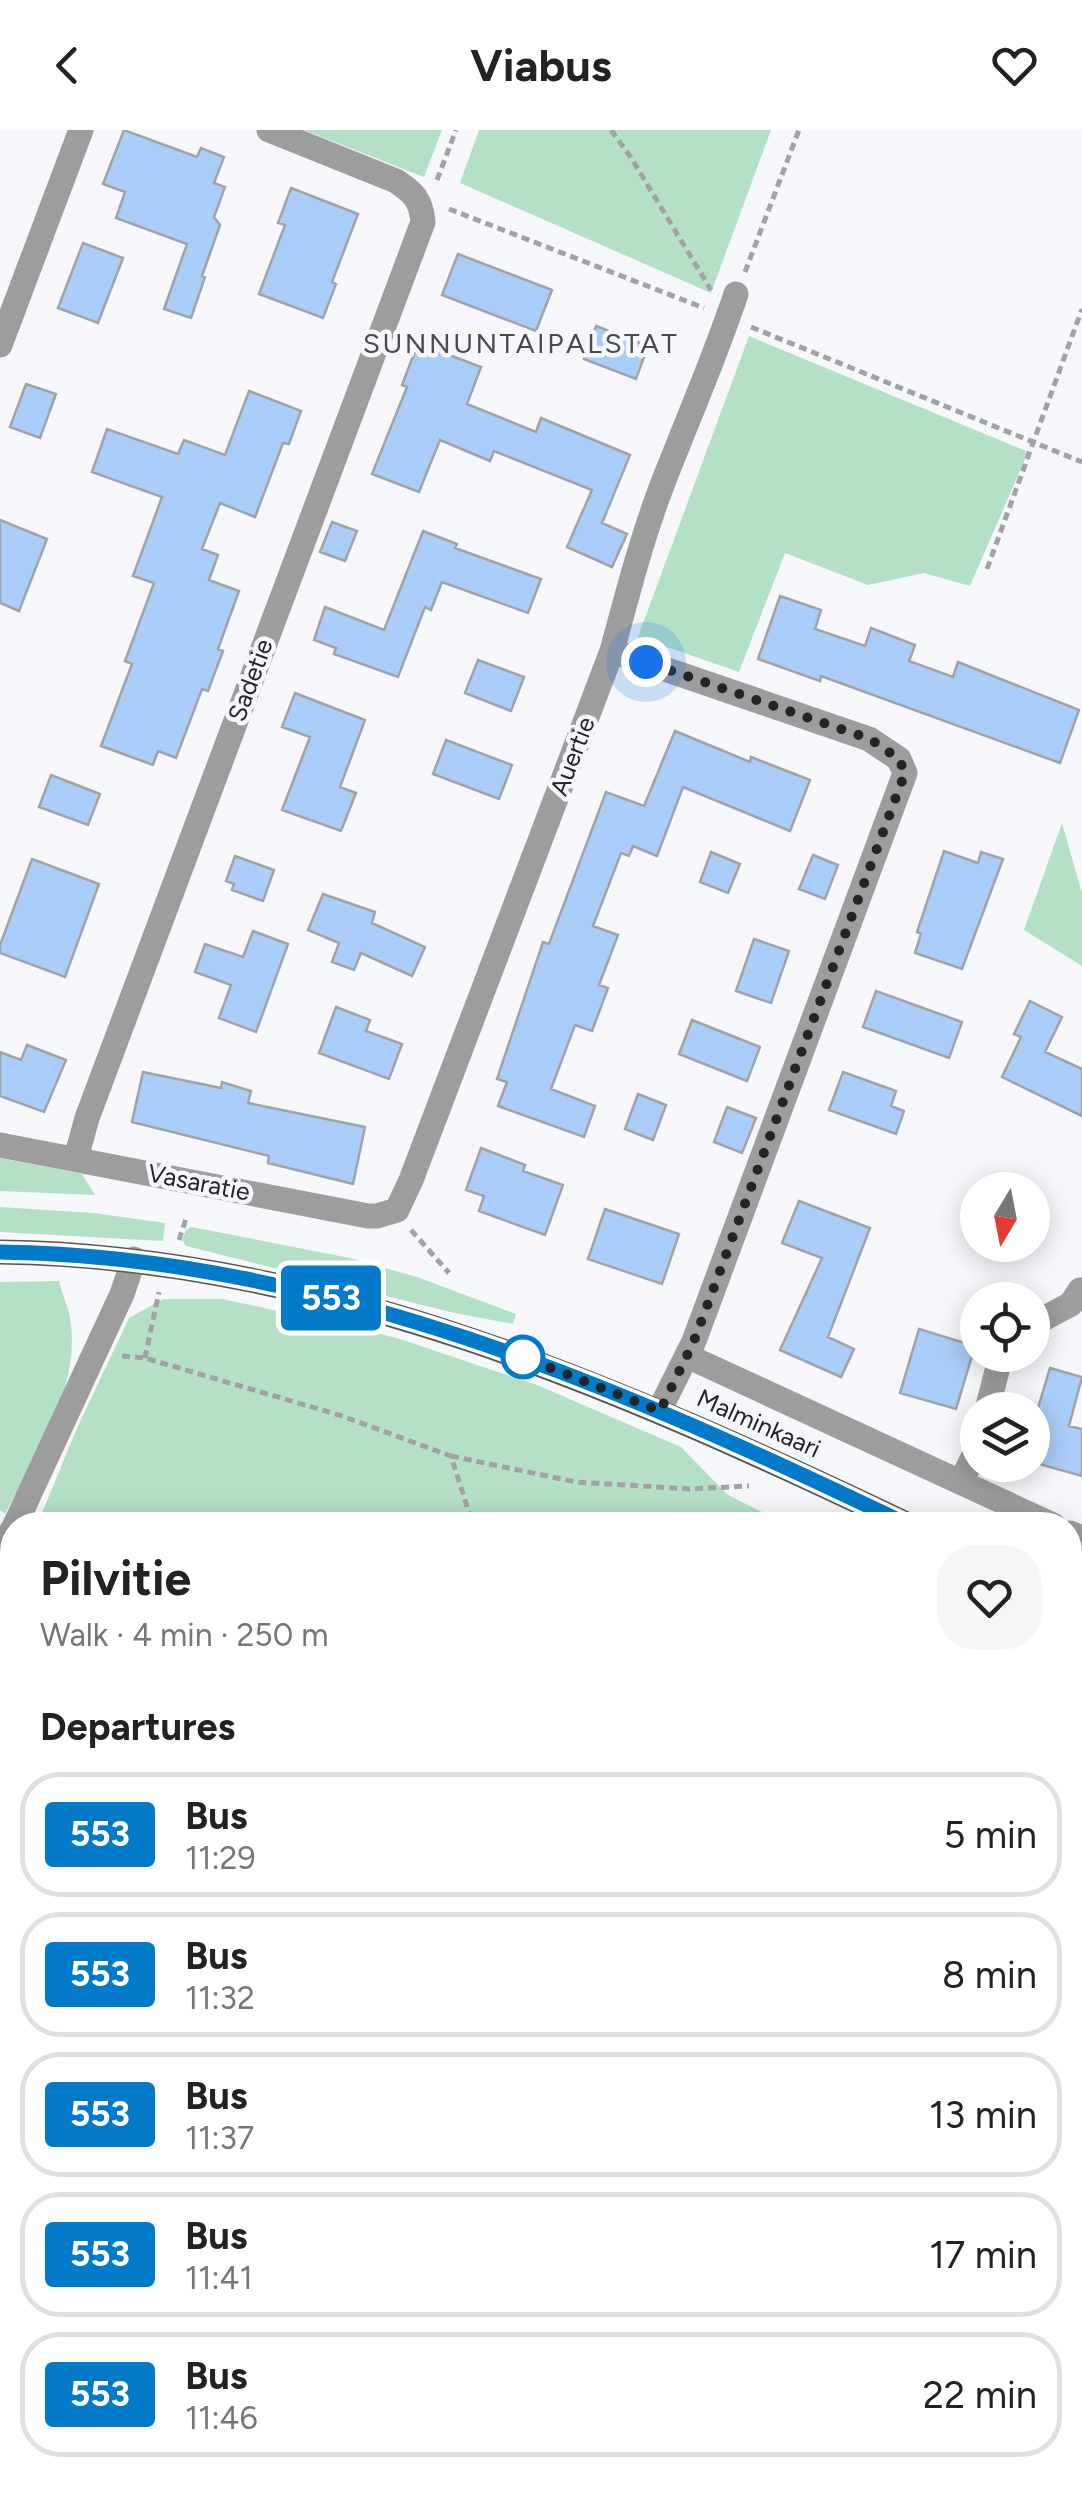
<!DOCTYPE html>
<html lang="en">
<head>
<meta charset="utf-8">
<style>
  :root { --surface:#fff; --page:#f6f6f6; --text:#222; --muted:#767676; --line:#e0e0e0 }
  body { margin:0; font-family:Figtree,sans-serif; background:var(--page); color:var(--text); height:100vh; display:flex; flex-direction:column; font-size:38px; white-space:nowrap }
  * { box-sizing:border-box; margin:0 }
  p { font-size:32px; color:var(--muted) }
  .icon { flex:none; width:55px; height:55px; fill:none; stroke:currentColor; stroke-width:2; stroke-linecap:round; stroke-linejoin:round }
  .map { position:relative; flex:1; overflow:hidden }
  .sheet { position:absolute; left:0px; top:1382px; width:1082px; height:982px; display:flex; flex-direction:column; background:var(--surface); border-radius:40px 40px 0 0; box-shadow:0 5px 25px #0003 }
  .sheet>* { flex:none }
  .badge { padding:0 20px; border-radius:8px; font-size:35px; line-height:65px }
  .needle { width:65px; rotate:190deg }
  .tools { position:absolute; left:960px; top:1042px; display:grid; gap:20px }
  .tools a { display:grid; place-items:center; width:90px; height:90px; border-radius:50%; background:var(--surface); box-shadow:0 5px 25px #0003; font-size:50px }
  .you { position:absolute; width:50px; height:50px; margin:-25px; border:8px solid #fff; border-radius:50%; background:#1a73e8; box-shadow:0 0 0 15px #1a73e833 }
  .map>.badge { position:absolute; translate:-50% -50%; box-shadow:0 0 0 5px #fff }
  h2 { padding:0 40px; font-size:38px; line-height:90px }
  .round { display:grid; place-items:center; flex:none; width:105px; height:105px; border-radius:40px; background:var(--page) }
  .summary { display:flex; align-items:center; justify-content:space-between; height:170px; padding:0 40px }
  h1 { font-size:48px; font-weight:700; line-height:75px }
  ul { padding:0; list-style:none }
  li { display:flex; align-items:center; gap:30px; height:125px; margin:0 20px 15px; padding:0 20px; border:5px solid var(--line); border-radius:40px }
  li div { flex:1 }
  li b { display:block; font-size:38px }
  li em { font-style:normal }
  li .badge { min-width:110px; font-weight:700; text-align:center }
  header { display:flex; justify-content:space-between; align-items:center; height:130px; padding:0 40px; background:var(--surface); font-size:45px; font-weight:700 }
  .map>svg:first-child { display:block }
  .green { fill:#b4e1c5 }
  .lines { fill:none; stroke-linecap:round; stroke-linejoin:round }
  .stream { stroke:#bce6fd; stroke-width:9 }
  .building { fill:#aaccf8; stroke:#a0a2a4; stroke-width:2.5 }
  .path { stroke:#a0a2a4; stroke-width:5; stroke-dasharray:8 5; stroke-linecap:butt }
  .minor { stroke:#9e9d9e; stroke-width:25 }
  .major { stroke:#575557; stroke-width:25 }
  .line-casing { stroke:#fff; stroke-width:22 }
  .line { stroke:#007ac9; stroke-width:15 }
  .walk { stroke:#232425; stroke-width:10; stroke-dasharray:0 18 }
  .stop-dot { fill:#fff; stroke:#007ac9; stroke-width:5 }
  .labels { text-anchor:middle; dominant-baseline:central; stroke-width:9; stroke-linejoin:round; paint-order:stroke }
  .street-label { font-size:25px; fill:#232425; stroke:#f5f7fa }
  .neighbourhood-label { font-size:28px; letter-spacing:2.5px; fill:#494b4d; stroke:#f5f7fa }
</style>
</head>
<body>
<header><svg class="icon" aria-label="back" viewBox="0 0 24 24"><path d="M15 5l-7 7 7 7"/></svg>Viabus<svg class="icon" aria-label="heart" viewBox="0 0 24 24"><path d="M12 20l-8-8c-3-5 5-10 8-4 3-6 11-1 8 4z"/></svg></header>
<div class="map">
<svg width="1082" height="2364" viewBox="0 0 1082 2364">
  <rect width="100%" height="100%" fill="#f5f7fa"/>
  <path class="green" d="M 304,0 L 442,0 L 424,47 Z
    M 479,0 L 771,0 L 711,163 L 460,53 Z
    M 749,206 L 1028,322 L 970,456 L 924,443 L 868,455 L 785,423 L 739,542 L 638,507 Z
    M 1062,693 L 1082,763 L 1082,836 L 1024,800 Z
    M 0,1028 L 82,1044 L 95,1065 L 0,1061 Z
    M 0,1077 L 94,1083 L 165,1093 L 163,1111 L 0,1102 Z
    M 192,1097 L 350,1128 L 417,1147 L 516,1184 L 513,1194 L 450,1182 L 186,1116 L 182,1110 L 186,1100 Z
    M 59,1151 C 62,1163 68,1176 70,1188 C 82,1257 35,1326 5,1384 L 0,1380 L 0,1152 Z
    M 163,1169 L 222,1169 L 325,1191 L 397,1208 L 537,1255 L 681,1317 L 728,1365 L 788,1395 L 37,1395 L 77,1298 L 129,1188 Z
    M 12,1454 L 12,1777 L 0,1759 L 0,1484 Z
    M 1082,1544 L 1082,1743 L 1070,1740 L 1070,1571 Z
    M 1070,1789 L 1082,1792 L 1082,2364 L 886,2364 L 888,2353 L 1070,2352 Z
    M 359,2352 L 690,2352 L 714,2364 L 365,2364 L 355,2359 Z"/>
  <g class="lines">
    <path class="stream" d="M 1070,2145 L 1082,2124
      M 950,2364 L 956,2352"/>
  </g>
  <path class="building" d="M 124,0 L 197,27 L 201,18 L 224,27 L 214,53 L 225,57 L 214,87 L 220,95 L 202,146 L 205,147 L 191,188 L 164,179 L 187,114 L 116,88 L 125,62 L 103,54 Z
    M 291,58 L 358,84 L 332,152 L 336,154 L 323,188 L 259,164 L 285,95 L 278,93 Z
    M 83,113 L 123,128 L 98,193 L 58,178 Z
    M 458,124 L 552,160 L 536,201 L 442,165 Z
    M 596,196 L 648,216 L 636,249 L 584,229 Z
    M 418,213 L 481,237 L 467,274 L 536,302 L 541,288 L 630,325 L 602,393 L 627,404 L 612,437 L 567,417 L 592,360 L 494,321 L 490,331 L 440,310 L 419,362 L 372,344 L 407,257 L 402,255 Z
    M 26,254 L 56,264 L 40,308 L 10,297 Z
    M 249,261 L 301,281 L 289,314 L 283,313 L 255,387 L 220,373 L 202,419 L 218,425 L 209,450 L 239,461 L 218,519 L 223,521 L 208,561 L 202,559 L 176,628 L 158,621 L 153,635 L 101,616 L 132,534 L 125,531 L 154,453 L 133,446 L 162,367 L 92,342 L 107,299 L 178,324 L 184,310 L 225,325 Z
    M 0,390 L 47,409 L 19,481 L 0,473 Z
    M 332,392 L 357,401 L 345,431 L 320,422 Z
    M 423,401 L 457,414 L 455,418 L 541,449 L 528,483 L 442,452 L 431,480 L 425,477 L 398,547 L 334,524 L 336,518 L 314,510 L 325,477 L 384,500 Z
    M 780,466 L 821,480 L 815,499 L 865,516 L 871,498 L 915,515 L 909,531 L 953,547 L 958,532 L 1079,580 L 1060,633 L 821,546 L 820,551 L 758,529 Z
    M 478,530 L 524,547 L 511,581 L 465,563 Z
    M 295,563 L 365,590 L 340,657 L 356,663 L 341,701 L 282,680 L 310,607 L 282,597 Z
    M 675,601 L 750,632 L 751,627 L 810,650 L 790,701 L 683,657 L 657,726 L 633,716 L 629,726 L 621,723 L 593,796 L 618,805 L 599,855 L 608,858 L 592,901 L 575,895 L 551,959 L 595,976 L 584,1007 L 498,976 L 507,952 L 497,949 L 543,812 L 549,814 L 606,662 L 644,676 Z
    M 446,610 L 512,635 L 499,669 L 433,644 Z
    M 51,645 L 100,664 L 88,695 L 39,677 Z
    M 944,721 L 978,733 L 981,722 L 1003,729 L 962,839 L 915,823 L 921,804 L 917,802 Z
    M 711,722 L 740,734 L 728,763 L 700,752 Z
    M 813,725 L 838,735 L 825,769 L 799,759 Z
    M 235,726 L 274,740 L 263,771 L 232,760 L 234,754 L 226,751 Z
    M 32,729 L 99,754 L 65,847 L 0,823 L 0,815 Z
    M 323,764 L 375,782 L 372,793 L 425,817 L 412,846 L 361,823 L 354,840 L 332,832 L 339,813 L 308,800 Z
    M 253,801 L 288,814 L 256,902 L 219,888 L 231,855 L 195,842 L 205,814 L 243,827 Z
    M 754,809 L 789,821 L 771,873 L 736,861 Z
    M 876,861 L 962,892 L 949,928 L 863,897 Z
    M 1030,871 L 1062,887 L 1045,922 L 1082,939 L 1082,986 L 1002,947 L 1021,907 L 1014,904 Z
    M 336,877 L 370,890 L 366,901 L 402,914 L 389,949 L 319,923 Z
    M 692,890 L 760,917 L 747,951 L 679,924 Z
    M 27,915 L 66,930 L 44,982 L 0,966 L 0,922 L 21,930 Z
    M 143,942 L 221,958 L 222,952 L 251,961 L 248,973 L 365,997 L 353,1054 L 268,1033 L 269,1026 L 132,992 Z
    M 843,942 L 896,961 L 891,976 L 904,981 L 896,1004 L 829,980 Z
    M 638,964 L 666,975 L 653,1010 L 625,999 Z
    M 727,977 L 756,988 L 742,1023 L 714,1012 Z
    M 481,1018 L 525,1035 L 523,1041 L 563,1055 L 545,1105 L 479,1081 L 484,1066 L 466,1060 Z
    M 799,1071 L 870,1098 L 828,1207 L 854,1219 L 841,1247 L 780,1220 L 822,1128 L 782,1113 Z
    M 605,1079 L 679,1104 L 662,1154 L 588,1129 Z
    M 919,1199 L 975,1216 L 956,1279 L 900,1263 Z
    M 1050,1238 L 1082,1247 L 1069,1296 L 1082,1299 L 1082,1346 L 1032,1332 L 1032,1298 Z"/>
  <g class="lines">
    <path class="path" d="M 611,0 L 630,26 L 711,160
      M 437,50 L 456,0
      M 449,79 L 704,178
      M 745,142 L 799,0
      M 751,197 L 1082,332
      M 987,439 L 1082,179
      M 411,1100 L 449,1143
      M 179,1110 L 186,1089
      M 122,1226 L 145,1228 L 339,1285 L 451,1326 L 473,1395
      M 145,1228 L 159,1162
      M 451,1326 L 576,1352 L 690,1359 L 749,1356
      M 1070,1760 L 1082,1763
      M 1070,1799 L 1082,1802
      M 1070,1959 L 1082,1934
      M 0,2203 L 12,2207
      M 1070,2214 L 1082,2194
      M 1070,2312 L 1082,2323
      M 327,2352 L 349,2364
      M 657,2352 L 673,2361
      M 776,2352 L 799,2364
      M 144,2364 L 149,2352
      M 454,2364 L 460,2352
      M 560,2364 L 566,2352
      M 672,2364 L 678,2352
      M 881,2364 L 883,2352
      M 991,2364 L 997,2352"/>
    <path class="minor" d="M 0,215 L 81,0
      M 612,521 L 869,609 L 899,629 L 905,643 L 694,1211 L 659,1281
      M 0,1015 L 368,1086 L 377,1086 L 397,1080 L 411,1050 L 612,521 C 627,466 641,411 661,358 C 686,293 714,230 736,164
      M 76,1028 L 87,988 L 423,92 C 421,70 414,63 396,51 L 269,0
      M 1032,1195 L 1071,1174 L 1080,1160
      M 687,1226 L 1053,1395
      M 987,1280 L 1001,1225
      M 961,1352 L 978,1317
      M 15,1395 L 122,1164 L 134,1129
      M 1070,1403 L 1082,1408
      M 0,1429 L 12,1400
      M 0,1994 L 12,1997"/>
    <path class="major" d="M 0,1122 C 323,1126 622,1259 908,1395
      M 1070,1470 L 1082,1475"/>
  </g>
  <g class="lines">
    <defs>
      <path id="line" d="M 0,1122 C 322,1126 623,1258 908,1395"/>
    </defs>
    <use href="#line" class="line-casing"/>
    <use href="#line" class="line"/>
    <path class="walk" d="M 523,1227 L 520,1226 L 660,1281 L 694,1211 L 905,643 L 899,629 L 870,609 L 646,532"/>
  </g>
  <circle class="stop-dot" cx="523" cy="1227" r="20"/>
  <g class="labels">
    <g class="street-label">
      <text transform="translate(250 550) rotate(-70)">Sadetie</text>
      <text transform="translate(572 626) rotate(-69)">Auertie</text>
      <text transform="translate(199 1052) rotate(11)">Vasaratie</text>
      <text transform="translate(759 1293) rotate(24)">Malminkaari</text>
    </g>
    <g class="neighbourhood-label">
      <text x="521" y="213">SUNNUNTAIPALSTAT</text>
    </g>
  </g>
</svg>
<div class="tools">
<a><svg class="needle" viewBox="-14 -14 28 28"><path d="M0-13l5 13h-10z" fill="#e53935"/><path d="M0 13l5-13h-10z" fill="#767676"/></svg></a>
<a><svg class="icon" aria-label="locate" viewBox="0 0 24 24"><circle cx="12" cy="12" r="6"/><path d="M12 2v4M12 18v4M2 12h4M18 12h4"/></svg></a>
<a><svg class="icon" aria-label="layers" viewBox="0 0 24 24"><path d="M12 4l9 5-9 5-9-5zM3 14l9 5 9-5"/></svg></a>
</div>
<div class="you" style="left:646px;top:532px"></div>
<b class="badge" style="left:331px;top:1168px;background:#007ac9;color:#fff">553</b>
<section class="sheet">
<div class="summary"><div><h1>Pilvitie</h1><p>Walk · 4 min · 250 m</p></div><a class="round"><svg class="icon" aria-label="heart" viewBox="0 0 24 24"><path d="M12 20l-8-8c-3-5 5-10 8-4 3-6 11-1 8 4z"/></svg></a></div>
<h2>Departures</h2>
<ul>
<li><span class="badge" style="background:#007ac9;color:#fff">553</span><div><b>Bus</b><p>11:29</p></div><em>5 min</em></li>
<li><span class="badge" style="background:#007ac9;color:#fff">553</span><div><b>Bus</b><p>11:32</p></div><em>8 min</em></li>
<li><span class="badge" style="background:#007ac9;color:#fff">553</span><div><b>Bus</b><p>11:37</p></div><em>13 min</em></li>
<li><span class="badge" style="background:#007ac9;color:#fff">553</span><div><b>Bus</b><p>11:41</p></div><em>17 min</em></li>
<li><span class="badge" style="background:#007ac9;color:#fff">553</span><div><b>Bus</b><p>11:46</p></div><em>22 min</em></li>
</ul>
</section>
</div>
</body>
</html>
